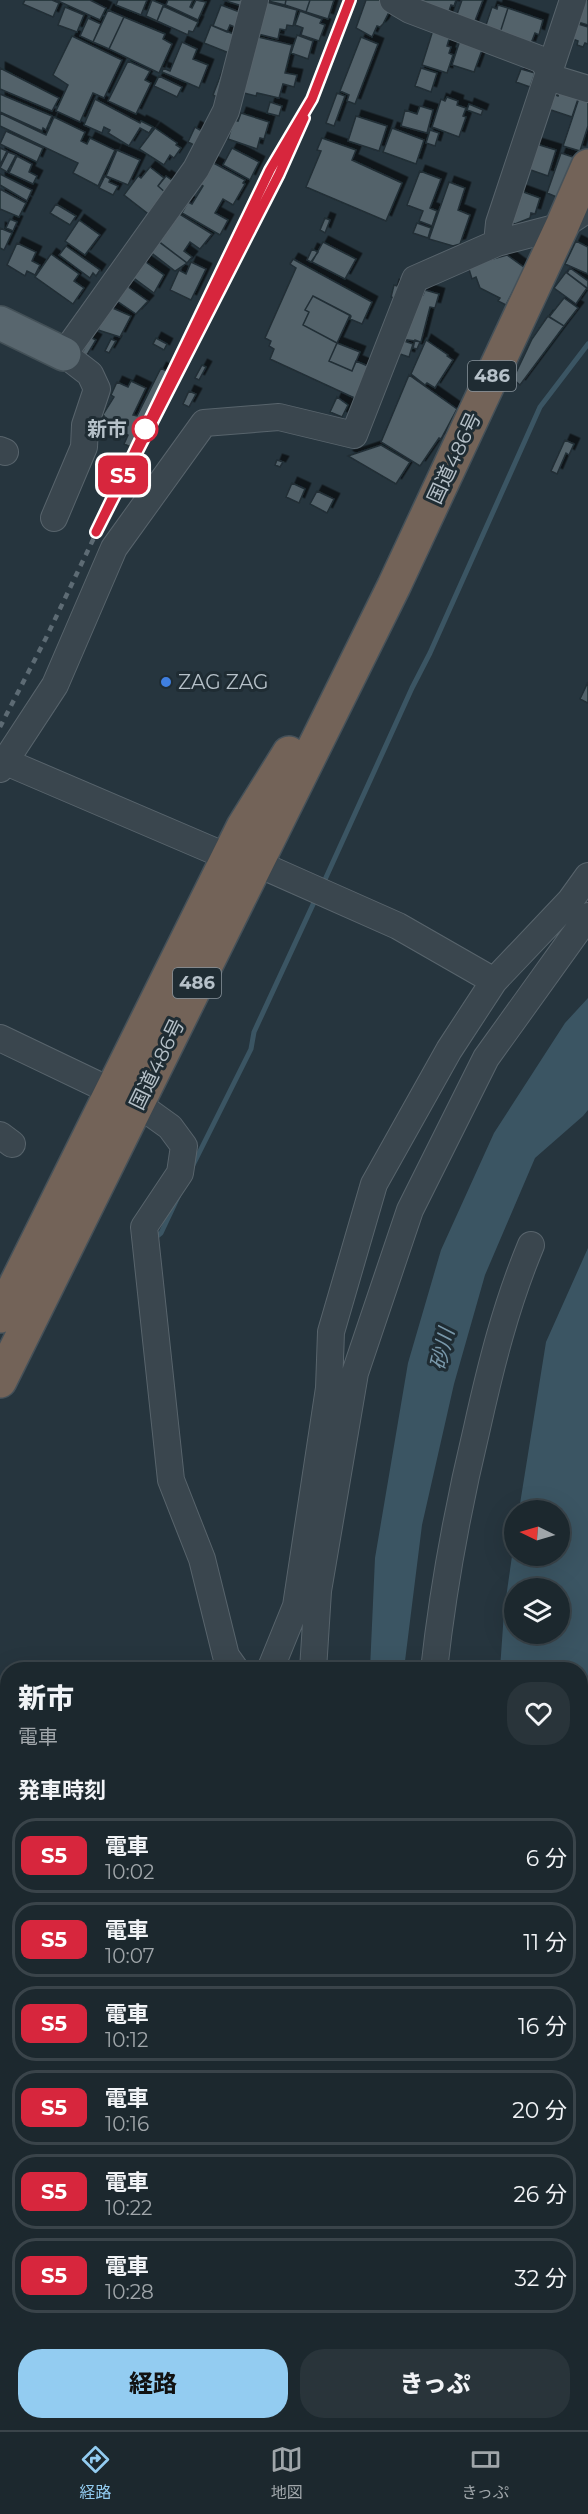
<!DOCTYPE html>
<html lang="ja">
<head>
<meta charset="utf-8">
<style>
  :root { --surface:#1c282e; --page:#29343a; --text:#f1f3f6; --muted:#a0a6aa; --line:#3a444a; --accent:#93ccf1 }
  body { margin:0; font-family:Montserrat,"Noto Sans JP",sans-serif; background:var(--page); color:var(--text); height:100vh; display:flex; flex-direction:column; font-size:22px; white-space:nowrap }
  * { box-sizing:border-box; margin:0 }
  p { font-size:20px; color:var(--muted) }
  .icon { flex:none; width:33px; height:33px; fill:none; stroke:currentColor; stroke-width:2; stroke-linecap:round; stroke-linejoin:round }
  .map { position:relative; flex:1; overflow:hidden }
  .drawer { position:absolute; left:0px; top:1662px; width:588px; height:768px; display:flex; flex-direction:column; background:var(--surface); border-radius:24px 24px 0 0; box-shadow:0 6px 24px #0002,0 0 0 2px var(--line) }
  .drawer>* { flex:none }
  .badge { padding:0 12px; border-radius:9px; font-size:21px; line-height:39px }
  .needle { width:39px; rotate:275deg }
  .tools { position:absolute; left:504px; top:1500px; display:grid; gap:12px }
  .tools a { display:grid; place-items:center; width:66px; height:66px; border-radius:50%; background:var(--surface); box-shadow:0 6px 24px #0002,0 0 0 2px var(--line); font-size:30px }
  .map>.badge { position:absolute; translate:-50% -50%; box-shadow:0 0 0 3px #fff }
  h2 { padding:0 18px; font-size:22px; line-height:54px }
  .round { display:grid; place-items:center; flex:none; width:63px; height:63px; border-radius:24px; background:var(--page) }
  .head { display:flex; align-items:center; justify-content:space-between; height:102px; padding:0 18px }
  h1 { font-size:28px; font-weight:800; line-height:45px }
  .primary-button { display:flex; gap:12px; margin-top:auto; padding:12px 18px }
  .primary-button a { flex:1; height:69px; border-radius:24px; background:var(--accent); color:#111; font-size:24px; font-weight:800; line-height:69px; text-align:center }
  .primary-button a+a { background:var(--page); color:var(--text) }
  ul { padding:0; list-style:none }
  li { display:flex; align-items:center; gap:18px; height:75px; margin:0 12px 9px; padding:0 6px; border:3px solid var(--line); border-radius:24px }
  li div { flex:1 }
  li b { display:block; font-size:22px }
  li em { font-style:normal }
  li .badge { min-width:66px; font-weight:700; text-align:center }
  .menu { display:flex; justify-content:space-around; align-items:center; height:84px; border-top:2px solid var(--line); background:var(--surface); font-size:16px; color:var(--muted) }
  .menu a { display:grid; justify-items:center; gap:3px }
  .menu .active { color:var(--accent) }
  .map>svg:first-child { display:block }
  .green { fill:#29413d }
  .water { fill:#3b5563; fill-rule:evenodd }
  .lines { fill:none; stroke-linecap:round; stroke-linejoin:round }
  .stream { stroke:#3b5563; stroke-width:5 }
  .river { stroke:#3b5563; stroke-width:32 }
  .building { fill:#52626b; stroke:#212e35; stroke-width:1.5; filter:url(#shadow) }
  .minor-casing { stroke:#58646c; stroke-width:28 }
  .major-casing { stroke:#435057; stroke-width:36 }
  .highway-casing { stroke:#455159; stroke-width:36 }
  .minor { stroke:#3a464e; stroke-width:26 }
  .major { stroke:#58666e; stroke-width:33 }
  .highway { stroke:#736358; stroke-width:33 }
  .rail { stroke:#5d6b74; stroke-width:4.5; stroke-dasharray:6 6; stroke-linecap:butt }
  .line-casing { stroke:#fff; stroke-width:14 }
  .line { stroke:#d7263d; stroke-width:9 }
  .stop-dot { fill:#fff; stroke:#d7263d; stroke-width:3 }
  .shop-dot { fill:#3f7fe0; stroke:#1f2c33; stroke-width:2 }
  .labels { text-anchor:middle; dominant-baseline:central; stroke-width:6; stroke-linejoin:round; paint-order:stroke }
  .shield { fill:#1f2c33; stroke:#89949c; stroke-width:1.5 }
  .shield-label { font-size:18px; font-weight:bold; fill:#b6c1c9 }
  .stop-label { font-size:20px; font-weight:bold; fill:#b6c1c9; stroke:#1f2c33; text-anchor:end }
  .street-label { font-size:20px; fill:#b6c1c9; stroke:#1f2c33 }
  .poi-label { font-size:20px; fill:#b6c1c9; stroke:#1f2c33; text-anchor:start }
  .water-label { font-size:21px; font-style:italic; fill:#7998aa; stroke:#1f2c33 }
</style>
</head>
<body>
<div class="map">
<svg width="588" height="2430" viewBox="0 0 588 2430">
  <defs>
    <filter id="shadow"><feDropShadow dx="5.5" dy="-5.5" stdDeviation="0" flood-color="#0009"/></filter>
  </defs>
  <rect width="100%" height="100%" fill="#26353e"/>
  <path class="green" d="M 29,2422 L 177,2422 L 177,2423 L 173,2430 L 107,2430 L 79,2427 L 78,2430 L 38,2430 L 28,2425 Z
    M 315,2423 L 332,2423 L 338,2430 L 315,2430 Z"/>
  <path class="water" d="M 588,998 L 588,1110 L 583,1116 L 535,1158 L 485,1275 L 454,1384 L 422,1525 L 404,1669 L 370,1669 L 375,1558 L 408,1363 L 441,1250 L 494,1133 L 565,1023 Z
    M 588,1248 L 588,2430 L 584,2430 L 580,2419 L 580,1670 L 500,1669 L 504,1612 L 514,1542 L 514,1556 L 560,1556 L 560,1510 L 519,1510 L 546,1342 ZM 560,1588 L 560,1634 L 514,1634 L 514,1588 Z"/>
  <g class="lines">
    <path class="stream" d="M 323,884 L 412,688 L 430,653 L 540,407 L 588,344
      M 192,1167 L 251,1049 L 254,1032 L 316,898
      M 156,1237 L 161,1233 L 178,1197"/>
    <path class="river" d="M 400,2422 L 400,2430"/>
  </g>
  <path class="building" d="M 25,0 L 52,0 L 59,3 L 53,17 L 23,4 Z
    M 56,0 L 90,0 L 106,8 L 100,20 Z
    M 118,0 L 147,0 L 141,15 L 116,5 Z
    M 152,0 L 164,5 L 157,21 L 146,16 Z
    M 168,0 L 193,0 L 190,7 L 192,8 L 196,0 L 206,2 L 198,20 L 166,5 Z
    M 223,0 L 247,0 L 245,7 Z
    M 264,0 L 286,0 L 285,5 Z
    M 286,0 L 310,0 L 306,12 L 285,5 Z
    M 310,0 L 334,0 L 328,19 L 306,12 Z
    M 366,0 L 385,0 L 393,4 L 383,24 L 380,27 L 377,26 L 372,37 L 356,28 Z
    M 416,0 L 456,0 L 454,6 L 451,5 L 447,17 Z
    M 462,0 L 483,0 L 473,26 L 455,20 Z
    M 582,0 L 588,0 L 588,25 L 578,22 Z
    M 263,1 L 297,10 L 293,26 L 287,25 L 286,30 L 280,29 L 278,39 L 254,33 Z
    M 221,5 L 245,14 L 239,29 L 230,25 L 227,32 L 213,26 Z
    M 498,5 L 508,8 L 499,36 L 484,31 L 492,7 L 497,9 Z
    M 163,6 L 198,22 L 193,32 L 189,31 L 188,35 L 157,21 Z
    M 65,7 L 84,15 L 77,32 L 58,25 Z
    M 508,8 L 543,20 L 539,35 L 535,33 L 530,46 L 499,36 Z
    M 108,10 L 124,17 L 109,49 L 93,42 Z
    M 300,11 L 322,19 L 320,23 L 325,25 L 319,41 L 301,35 L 303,28 L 295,25 Z
    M 124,17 L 165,34 L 163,39 L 172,44 L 159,73 L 109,49 Z
    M 88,18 L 101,24 L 93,42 L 80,36 Z
    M 575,23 L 588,27 L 588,44 L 585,43 L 583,47 L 577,45 L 578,41 L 570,38 Z
    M 211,25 L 241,37 L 234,55 L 204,43 Z
    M 433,30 L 450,36 L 447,46 L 451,47 L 449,53 L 453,55 L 447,73 L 422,65 Z
    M 462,34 L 485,42 L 474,72 L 452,65 Z
    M 297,35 L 313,41 L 308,59 L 291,53 Z
    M 72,36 L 122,60 L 104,98 L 93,93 L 80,122 L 56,111 L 68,85 L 53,75 Z
    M 254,36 L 292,45 L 285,73 L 297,75 L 294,87 L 283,84 L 279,98 L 257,93 L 256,96 L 240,92 Z
    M 361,37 L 378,44 L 355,104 L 347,101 L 349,95 L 340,91 Z
    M 182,42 L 197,49 L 193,59 L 208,65 L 199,88 L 162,72 L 163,68 L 170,71 Z
    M 128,61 L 150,71 L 145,80 L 151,83 L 136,114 L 108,101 Z
    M 226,61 L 223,100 L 213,95 Z
    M 0,68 L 59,98 L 52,111 L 0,89 Z
    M 421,68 L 437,73 L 431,92 L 415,86 Z
    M 521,69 L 535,73 L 530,87 L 516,82 Z
    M 159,76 L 182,87 L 177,97 L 154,86 Z
    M 337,93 L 345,96 L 334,126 L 326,123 Z
    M 551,93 L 558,96 L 559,93 L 578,99 L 572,117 L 545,108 Z
    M 0,94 L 52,116 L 46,130 L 43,128 L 42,131 L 0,112 Z
    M 580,95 L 588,98 L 588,126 L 580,151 L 563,146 Z
    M 447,97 L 458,101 L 457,105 L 466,108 L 463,116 L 466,117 L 459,137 L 432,127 L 441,99 L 445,101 Z
    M 95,99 L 140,123 L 141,121 L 153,127 L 149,133 L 140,128 L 129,146 L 108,133 L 110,130 L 104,127 L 102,133 L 84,125 Z
    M 270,102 L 282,106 L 279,116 L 267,113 Z
    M 469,104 L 483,110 L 481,115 L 467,110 Z
    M 420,106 L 433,110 L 427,133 L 401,126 L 405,110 L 417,114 Z
    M 0,113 L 46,135 L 54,117 L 85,132 L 81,141 L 87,144 L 90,138 L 115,150 L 98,186 L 73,173 L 78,163 L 0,126 Z
    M 241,113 L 269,122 L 264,139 L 260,138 L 257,149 L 228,139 L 234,120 L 238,121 Z
    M 356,116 L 387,126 L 379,151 L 348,141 Z
    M 195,127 L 207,134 L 200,148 L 188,142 Z
    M 155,128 L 177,143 L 176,145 L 181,148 L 174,158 L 170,155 L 164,165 L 139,149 Z
    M 392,128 L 424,140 L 416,164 L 383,152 Z
    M 430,130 L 439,133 L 435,146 L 426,143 Z
    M 6,131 L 43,148 L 37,162 L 0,144 Z
    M 322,138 L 356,150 L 352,160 L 402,183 L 386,221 L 306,187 L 321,151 L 317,150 Z
    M 533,143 L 556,150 L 548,176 L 525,168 Z
    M 0,148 L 7,151 L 0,165 Z
    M 232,148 L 259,162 L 250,180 L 223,165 Z
    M 117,150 L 140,160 L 128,185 L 106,176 Z
    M 8,152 L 16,155 L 7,172 L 0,168 Z
    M 561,153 L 576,158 L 559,198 L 547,193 Z
    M 17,156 L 32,164 L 29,172 L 37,176 L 33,184 L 9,173 Z
    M 210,161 L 245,180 L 243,183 L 245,184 L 233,205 L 223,199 L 215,213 L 228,220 L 220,235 L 182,213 L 188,202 L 192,204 L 203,186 L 198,183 Z
    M 150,167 L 164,178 L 158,186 L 167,194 L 151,216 L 124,195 L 138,176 L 141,178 Z
    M 420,171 L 441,179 L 430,208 L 437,211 L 432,226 L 419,221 L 423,211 L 407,205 Z
    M 0,174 L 32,190 L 27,201 L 0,185 Z
    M 105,176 L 110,179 L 109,182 L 118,186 L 113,195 L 99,188 Z
    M 166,176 L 176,183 L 167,194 L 158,186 Z
    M 449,182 L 465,188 L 458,210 L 470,215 L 460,244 L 453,246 L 429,239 Z
    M 0,189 L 26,203 L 19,217 L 0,209 Z
    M 518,190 L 540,198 L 535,214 L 531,213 L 530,218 L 515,224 L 507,221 Z
    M 56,204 L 76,216 L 70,225 L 50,213 Z
    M 178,213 L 212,234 L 200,249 L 190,242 L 184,251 L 192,257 L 187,263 L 158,241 Z
    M 325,218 L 330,220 L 325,233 L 320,230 Z
    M 10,219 L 17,222 L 13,231 L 6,228 Z
    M 79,220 L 100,235 L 85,255 L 65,241 Z
    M 417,223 L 431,228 L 428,238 L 413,233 Z
    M 0,228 L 12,233 L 4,250 L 0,248 Z
    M 157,240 L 187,263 L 175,271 L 149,251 Z
    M 576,241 L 588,247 L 588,274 L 565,264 Z
    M 323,242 L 356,259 L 345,279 L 312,262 Z
    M 17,243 L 36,252 L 32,261 L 40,265 L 35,275 L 27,271 L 25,276 L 7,265 Z
    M 66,246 L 100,270 L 96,276 L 93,273 L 90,278 L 59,255 Z
    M 312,249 L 318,252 L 311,262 L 307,260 Z
    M 51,254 L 79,274 L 74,281 L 84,288 L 73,304 L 35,277 Z
    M 507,255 L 525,268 L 506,305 L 498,301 L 500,298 L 480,288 L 476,277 L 472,279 L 468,266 Z
    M 293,259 L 372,302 L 362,324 L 350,319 L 351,316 L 313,296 L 305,310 L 309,312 L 303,325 L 337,343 L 329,361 L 352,371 L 356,361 L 375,369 L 361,401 L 270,359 L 274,349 L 269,346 L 271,341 L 265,338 L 296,268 L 290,264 Z
    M 143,260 L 164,275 L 154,293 L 131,276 Z
    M 191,262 L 206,269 L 191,300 L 170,290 L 179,270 L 186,274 Z
    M 570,268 L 588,281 L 588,289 L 567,273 Z
    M 566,272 L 587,288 L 576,304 L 554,288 Z
    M 124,284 L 148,301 L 136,314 L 114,299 Z
    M 394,285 L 404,288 L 401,300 L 391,297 Z
    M 425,290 L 439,294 L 435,308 L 430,307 L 421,342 L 402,339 L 415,292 L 423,295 Z
    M 313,296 L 350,315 L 337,343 L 303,325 L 309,312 L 305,310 Z
    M 564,298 L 578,308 L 564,326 L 549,317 Z
    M 108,306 L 131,316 L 120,337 L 98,330 Z
    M 548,316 L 564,326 L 520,385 L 513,379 L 532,339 Z
    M 90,337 L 96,340 L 87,355 L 82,353 Z
    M 156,338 L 167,344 L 164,350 L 153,344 Z
    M 111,339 L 116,341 L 109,353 L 105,351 Z
    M 401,340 L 413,344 L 409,357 L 397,353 Z
    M 415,340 L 420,342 L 417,349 L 413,348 Z
    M 426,340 L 448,355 L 447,356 L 453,360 L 435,388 L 427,383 L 425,385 L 411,374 Z
    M 337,343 L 360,352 L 352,371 L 329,361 Z
    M 202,365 L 206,367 L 199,380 L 195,378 Z
    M 161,368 L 168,372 L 131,447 L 124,444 L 128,435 L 102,423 L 104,416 L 102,416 L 114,397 L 111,395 L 117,382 L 128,387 L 131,381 L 146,388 L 133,415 L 137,416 Z
    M 409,375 L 457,409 L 441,439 L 439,438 L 420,466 L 381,442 Z
    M 189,391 L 196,394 L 189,407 L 183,404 Z
    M 337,397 L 348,405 L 342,417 L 330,412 Z
    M 565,440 L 574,444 L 569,455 L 566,453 L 557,474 L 551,471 Z
    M 381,445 L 410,462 L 396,484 L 348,456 Z
    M 277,460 L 283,462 L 280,467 L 275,465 Z
    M 292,483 L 305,489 L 299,503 L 286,497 Z
    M 317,491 L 334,499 L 327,513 L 310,504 Z
    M 588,682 L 588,703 L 580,699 Z"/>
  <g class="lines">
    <defs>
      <path id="minor" d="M 393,0 L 410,10 L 542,60 L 555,79 L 588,89
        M 497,243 L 499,223 L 573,0
        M 0,450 L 5,452
        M 54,518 L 84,447 L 85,425 L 97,389 L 90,374 L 64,354 L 196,169 L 226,111 L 255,0
        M 6,762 L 228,857
        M 0,769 L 55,685 L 114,548 L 204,423 L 279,417 L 354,435 L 415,279 L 497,243 L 562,226 L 588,209
        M 256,863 L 398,926 L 494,981
        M 0,1038 L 138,1104 L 170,1127 L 184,1146 L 180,1173 L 144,1227 L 171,1480 L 202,1559 L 226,1656 L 236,1670
        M 0,1135 L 12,1144
        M 270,1670 L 296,1606 L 329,1388 L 331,1332 L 374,1184 L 449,1050 L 494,981 L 570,901 L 588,876
        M 313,1670 L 318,1591 L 355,1373 L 410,1210 L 486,1058 L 588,916
        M 434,1670 C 443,1588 458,1507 477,1428 C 491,1365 506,1305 531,1245
        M 0,1912 L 8,1916
        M 0,2244 L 8,2248
        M 0,2342 L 8,2327
        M 346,2422 L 347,2430
        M 466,2422 L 467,2430"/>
      <path id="major" d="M 0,323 L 64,354"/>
      <path id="highway" d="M 0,1316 L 243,827 L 289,753
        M 0,1381 L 394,586 L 562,226 L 588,166"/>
    </defs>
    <use href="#minor" class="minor-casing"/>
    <use href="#major" class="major-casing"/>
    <use href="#highway" class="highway-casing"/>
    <use href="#minor" class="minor"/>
    <use href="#major" class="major"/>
    <use href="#highway" class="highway"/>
    <path class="rail" d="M 309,106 L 350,0
      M 235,263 L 291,147
      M 0,727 L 46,638 L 270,170 L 312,99"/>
  </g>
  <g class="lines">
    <defs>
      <path id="line" d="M 304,118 L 279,174 L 96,532 L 270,170 L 312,99 L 350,0"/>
    </defs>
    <use href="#line" class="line-casing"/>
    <use href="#line" class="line"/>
  </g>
  <circle class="stop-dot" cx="145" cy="429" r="12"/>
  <circle class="shop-dot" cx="166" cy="682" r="6"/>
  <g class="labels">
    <g class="shield">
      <rect x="468" y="361" width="48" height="30" rx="4.5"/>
      <rect x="173" y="968" width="48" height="30" rx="4.5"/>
    </g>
    <g class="shield-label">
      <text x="492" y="376">486</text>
      <text x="197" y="983">486</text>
    </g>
    <g class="stop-label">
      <text x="127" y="429">新市</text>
    </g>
    <g class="street-label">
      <text transform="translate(454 458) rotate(-65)">国道486号</text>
      <text transform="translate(157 1064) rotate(-64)">国道486号</text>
    </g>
    <g class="poi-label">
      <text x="178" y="682">ZAG ZAG</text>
    </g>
    <g class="water-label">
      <text transform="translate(442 1349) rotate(-77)">砂川</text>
    </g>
  </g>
</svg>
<div class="tools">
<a><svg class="needle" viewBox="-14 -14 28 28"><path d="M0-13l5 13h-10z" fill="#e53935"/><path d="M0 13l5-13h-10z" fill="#a0a6aa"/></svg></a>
<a><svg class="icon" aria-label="layers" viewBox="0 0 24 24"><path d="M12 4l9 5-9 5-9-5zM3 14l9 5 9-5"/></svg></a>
</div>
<b class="badge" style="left:123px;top:475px;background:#d7263d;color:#fff">S5</b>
<section class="drawer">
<div class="head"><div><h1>新市</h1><p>電車</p></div><a class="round"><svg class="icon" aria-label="heart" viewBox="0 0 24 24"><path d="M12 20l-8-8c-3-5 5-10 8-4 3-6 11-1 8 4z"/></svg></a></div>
<h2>発車時刻</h2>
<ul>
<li><span class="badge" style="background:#d7263d;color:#fff">S5</span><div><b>電車</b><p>10:02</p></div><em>6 分</em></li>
<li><span class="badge" style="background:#d7263d;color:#fff">S5</span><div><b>電車</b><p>10:07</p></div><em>11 分</em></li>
<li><span class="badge" style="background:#d7263d;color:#fff">S5</span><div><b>電車</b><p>10:12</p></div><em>16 分</em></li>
<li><span class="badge" style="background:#d7263d;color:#fff">S5</span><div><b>電車</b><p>10:16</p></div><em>20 分</em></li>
<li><span class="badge" style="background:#d7263d;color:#fff">S5</span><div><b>電車</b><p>10:22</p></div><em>26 分</em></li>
<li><span class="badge" style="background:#d7263d;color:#fff">S5</span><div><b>電車</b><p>10:28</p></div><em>32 分</em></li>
</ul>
<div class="primary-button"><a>経路</a><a>きっぷ</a></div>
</section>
</div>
<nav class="menu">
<a class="active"><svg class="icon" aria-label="directions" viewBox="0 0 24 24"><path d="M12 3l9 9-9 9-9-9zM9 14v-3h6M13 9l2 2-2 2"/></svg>経路</a>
<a><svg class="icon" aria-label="map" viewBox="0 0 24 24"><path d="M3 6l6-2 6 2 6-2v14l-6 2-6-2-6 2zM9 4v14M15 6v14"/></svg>地図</a>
<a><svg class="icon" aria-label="tickets" viewBox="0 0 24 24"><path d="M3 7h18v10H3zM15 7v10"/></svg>きっぷ</a>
</nav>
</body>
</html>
